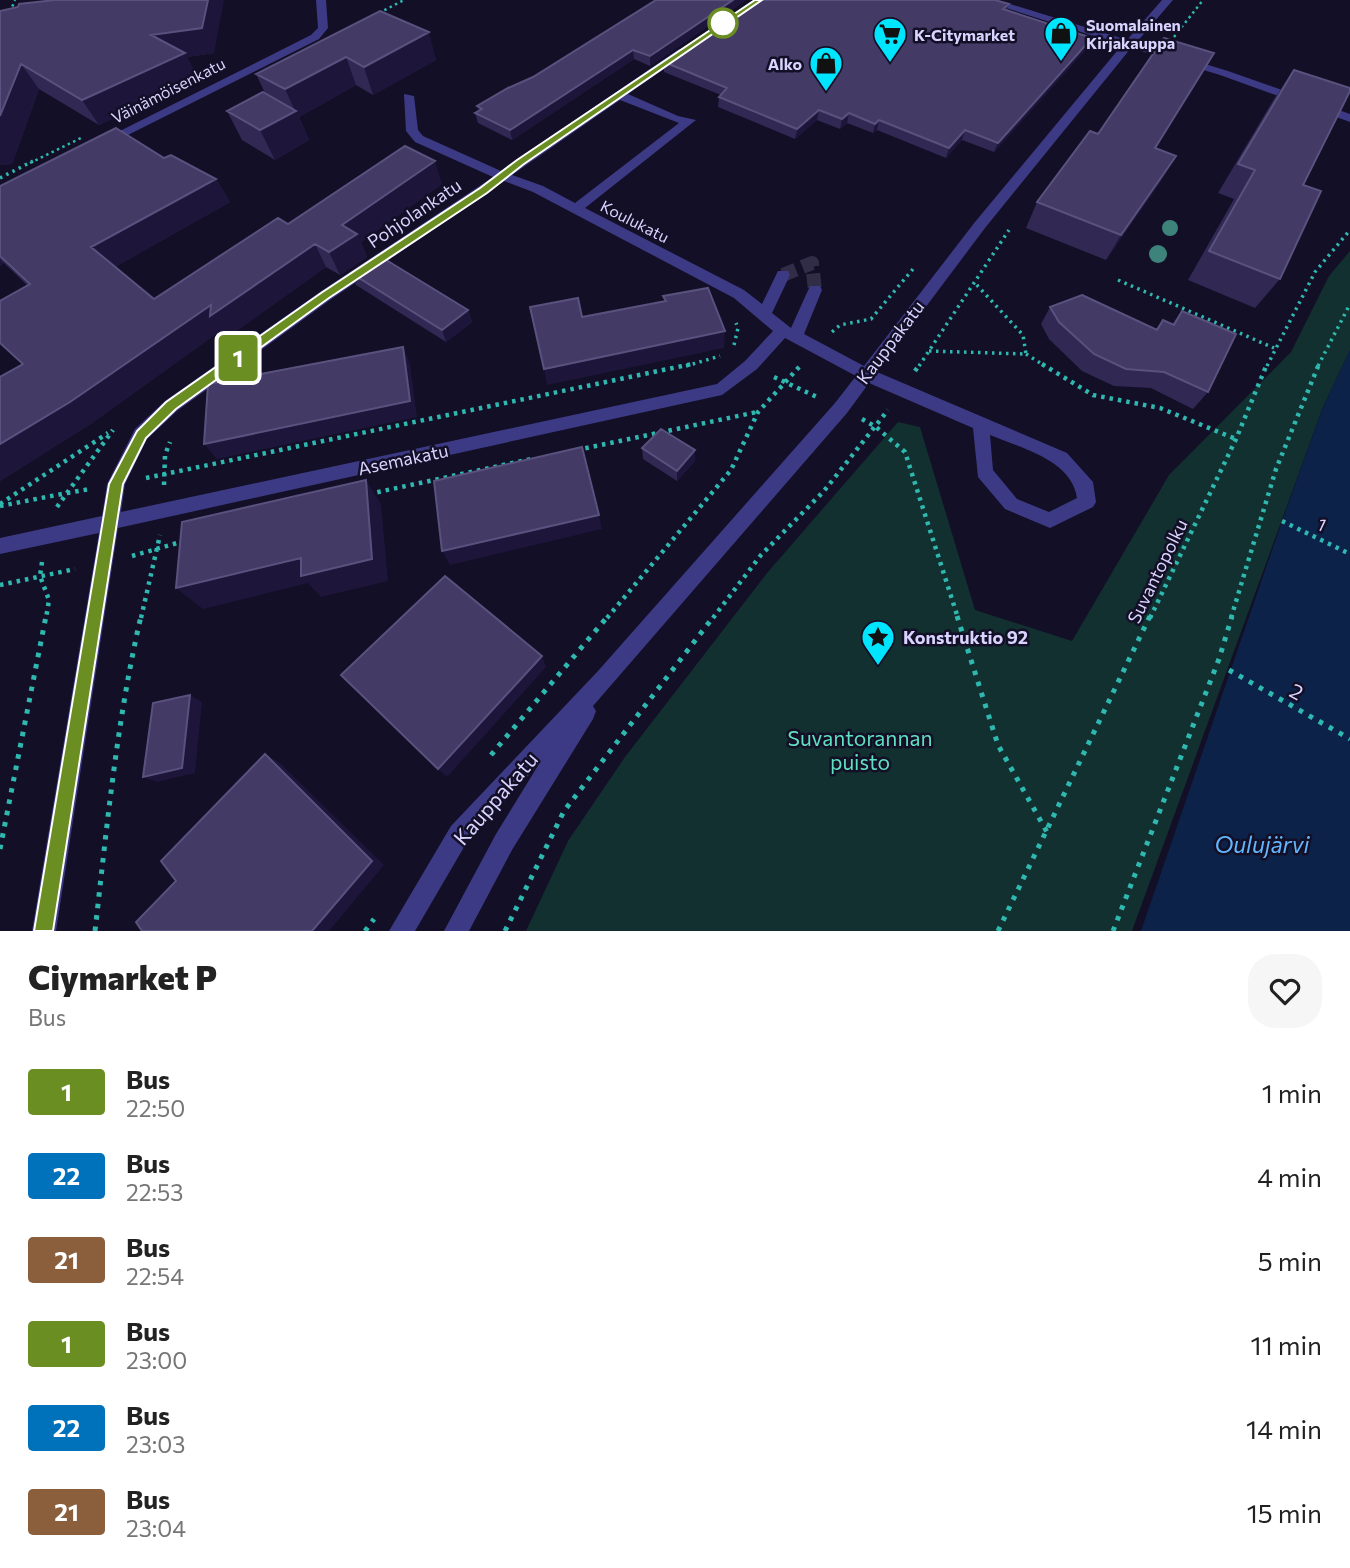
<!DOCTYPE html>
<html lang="en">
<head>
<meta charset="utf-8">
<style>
  :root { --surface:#fff; --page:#f6f6f6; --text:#222; --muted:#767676 }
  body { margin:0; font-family:Commissioner,sans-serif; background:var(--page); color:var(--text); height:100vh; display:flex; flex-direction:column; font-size:26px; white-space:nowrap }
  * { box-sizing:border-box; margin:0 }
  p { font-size:23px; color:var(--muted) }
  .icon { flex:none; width:38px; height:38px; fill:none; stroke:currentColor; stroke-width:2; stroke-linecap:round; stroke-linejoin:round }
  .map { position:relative; height:931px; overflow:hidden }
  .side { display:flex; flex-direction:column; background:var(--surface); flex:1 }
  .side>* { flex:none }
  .badge { padding:0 14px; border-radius:5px; font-size:24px; line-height:46px }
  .map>.badge { position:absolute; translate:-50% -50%; box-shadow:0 0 0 4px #fff }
  .round { display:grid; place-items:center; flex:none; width:74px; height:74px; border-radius:28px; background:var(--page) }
  .summary { display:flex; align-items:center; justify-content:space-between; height:119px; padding:0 28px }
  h1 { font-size:33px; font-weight:800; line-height:52px }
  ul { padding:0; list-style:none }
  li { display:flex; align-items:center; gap:21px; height:84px; padding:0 28px }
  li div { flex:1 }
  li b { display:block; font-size:26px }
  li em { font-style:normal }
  li .badge { min-width:77px; font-weight:700; text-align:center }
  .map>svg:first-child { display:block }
  .green { fill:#12302f }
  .water { fill:#0c2248 }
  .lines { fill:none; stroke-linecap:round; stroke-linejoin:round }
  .minor-tunnel { stroke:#312d47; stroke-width:14; stroke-dasharray:14 7; stroke-linecap:butt }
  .path-far3 { stroke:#2fb8b0; stroke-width:2.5; stroke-dasharray:2.5 3.5; stroke-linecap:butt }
  .path-far2 { stroke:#2fb8b0; stroke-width:3.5; stroke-dasharray:2.5 4.5; stroke-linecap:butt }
  .path-far1 { stroke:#2fb8b0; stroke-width:4.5; stroke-dasharray:3.5 5; stroke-linecap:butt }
  .path { stroke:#2fb8b0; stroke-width:5; stroke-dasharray:4.5 7; stroke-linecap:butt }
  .minor { fill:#3d3a85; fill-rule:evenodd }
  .tree { fill:#3d827b }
  .wall { fill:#312854 }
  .shaded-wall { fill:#1d163a }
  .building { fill:#433a66; stroke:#5a527e; stroke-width:2 }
  .line { fill:#6b8e23; stroke:#fff; stroke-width:2 }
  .stop-dot { fill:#fff; stroke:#6b8e23; stroke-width:3.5 }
  .labels { text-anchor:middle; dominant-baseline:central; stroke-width:5; stroke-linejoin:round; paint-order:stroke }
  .far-poi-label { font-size:16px; font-weight:bold; fill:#d9d4ff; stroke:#130f26; text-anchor:start }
  .far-street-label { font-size:16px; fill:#d9d4ff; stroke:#130f26 }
  .street-label { font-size:18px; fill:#d9d4ff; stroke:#130f26 }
  .poi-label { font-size:18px; font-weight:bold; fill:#d9d4ff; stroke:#130f26; text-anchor:start }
  .near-street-label { font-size:21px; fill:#d9d4ff; stroke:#130f26 }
  .near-park-label { font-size:21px; fill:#5fe0c0; stroke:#130f26 }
  .near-water-label { font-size:23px; font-style:italic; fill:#62b6ff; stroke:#130f26 }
</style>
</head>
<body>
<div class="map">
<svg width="1350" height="931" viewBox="0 0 1350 931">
  <rect width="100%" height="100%" fill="#130f26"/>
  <path class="green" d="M 1350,251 L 1350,350 L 1323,407 L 1132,931 L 526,931 L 568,841 L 625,757 L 767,573 L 898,422 L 920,427 L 975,610 L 1072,641 L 1169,475 L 1291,352 L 1329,276 Z"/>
  <path class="water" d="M 1350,350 L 1350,931 L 1141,931 L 1282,521 L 1323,407 Z"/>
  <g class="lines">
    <path class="minor-tunnel" d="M 783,275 L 812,263 L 815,290"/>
    <path class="path-far3" d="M 10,12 L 15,0
      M 379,13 L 404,0
      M 1174,37 L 1203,0
      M 30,163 L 83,137"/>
    <path class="path-far2" d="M 0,178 L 33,161
      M 1118,280 L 1274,348
      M 832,332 L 840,325 L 871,319 L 913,269
      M 734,345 L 738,328 L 736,323
      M 929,351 L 1026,354 L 1023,335 L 975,283
      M 1026,354 L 1045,366
      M 686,366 L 720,356
      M 919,366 L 1009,230
      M 1267,366 L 1315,272 L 1350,230
      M 1318,366 L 1350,304"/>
    <path class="path-far1" d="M 1042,364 L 1093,395 L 1160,408 L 1236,439
      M 915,371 L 920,364
      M 774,377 L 817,397
      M 862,419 L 876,427 L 905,452 L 958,618
      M 577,450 L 757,412
      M 146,478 L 692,364
      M 164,485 L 165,455 L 170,442
      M 369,494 L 531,459
      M 0,504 L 108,433
      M 0,506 L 67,493 L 113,430
      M 57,507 L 67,493 L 90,489
      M 1282,521 L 1350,554
      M 132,556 L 184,541
      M 42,562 L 40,576 L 49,600 L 46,618
      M 0,585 L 75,569
      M 141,618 L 160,535
      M 607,618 L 731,470 L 758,412 L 800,366
      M 713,618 L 761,555 L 824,491 L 888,410
      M 1150,618 L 1236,439 L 1267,364
      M 1231,618 L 1276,469 L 1319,364"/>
    <path class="path" d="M 957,616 L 998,745 L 1047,832
      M 1229,670 L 1350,739
      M 491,755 L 608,616
      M 0,849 L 46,616
      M 95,931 C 107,826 117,719 141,616
      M 365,931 L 374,919
      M 505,931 L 564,811 L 714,616
      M 998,931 L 1150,616
      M 1113,931 L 1219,659 L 1232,616"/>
    <path class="minor" d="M 316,0 L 326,0 L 328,28 L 319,39 L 108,145 L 104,146 L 98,142 L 311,35 L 318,28 Z
      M 981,0 L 997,0 L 1127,40 L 1162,0 L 1173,0 L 1136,43 L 1228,71 L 1350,114 L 1350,122 L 1220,75 L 1131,48 L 985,228 L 877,372 L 1067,453 L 1093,482 L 1096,502 L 1093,507 L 1050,528 L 1005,509 L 978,477 L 973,428 L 869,383 L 847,413 L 593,706 L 596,711 L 593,719 L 512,850 L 469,931 L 444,931 L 496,834 L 539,764 L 467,842 L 415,931 L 389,931 L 451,826 L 598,671 L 835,403 L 856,376 L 785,338 L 757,369 L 722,395 L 118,528 L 56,931 L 32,931 L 99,533 L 0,554 L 0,538 L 102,516 L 107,484 L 135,429 L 165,401 L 320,292 L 493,177 L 415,142 L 406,131 L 404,94 L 414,96 L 418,130 L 423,136 L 501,171 L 679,49 L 687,49 L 687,53 L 628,94 L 678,116 L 696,120 L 585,208 L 744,290 L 762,304 L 778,271 L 788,271 L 790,275 L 772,313 L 791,328 L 810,286 L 820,286 L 822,290 L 804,334 L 864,366 L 975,222 L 1122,45 ZM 620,100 L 679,123 L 575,203 L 543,186 L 512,175 ZM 504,181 L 533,192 L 734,298 L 773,331 L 745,361 L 717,384 L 121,512 L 125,484 L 147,439 L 177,411 L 330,300 ZM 990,435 C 1021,448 1072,460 1077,498 L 1049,512 L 1017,499 L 993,470 Z"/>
  </g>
  <g class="tree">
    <circle cx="1170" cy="228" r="8"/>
    <circle cx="1158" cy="254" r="9"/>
  </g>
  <path class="wall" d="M 656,0 L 746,0 L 650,66 L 634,59 L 512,140 L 478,123 L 475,113 L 479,111 L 477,106 L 533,77 Z
    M 1009,4 L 1007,10 L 1092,38 L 1088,47 L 994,152 L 962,140 L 946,158 L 877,130 L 873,133 L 847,123 L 840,129 L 817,120 L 795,139 L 718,107 L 719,97 L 721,95 L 664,72 L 664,62 Z
    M 0,11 L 214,53 L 187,57 L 198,78 L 99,125 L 39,89 L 12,164 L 0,165 Z
    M 380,11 L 436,60 L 373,95 L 356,85 L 299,117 L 309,140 L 275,160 L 242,140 L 227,111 L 265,93 L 256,74 Z
    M 1214,53 L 1156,148 L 1176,156 L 1161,181 L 1106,260 L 1026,228 L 1037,202 Z
    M 1294,70 L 1303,185 L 1280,279 L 1255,308 L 1188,280 L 1234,199 L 1218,193 L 1274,99 Z
    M 164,158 L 216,179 L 230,202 L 115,267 L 154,299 L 288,224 L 442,184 L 361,242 L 367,257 L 340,275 L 326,267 L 225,339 L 220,331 L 92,423 L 0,481 L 0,377 L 22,364 L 28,286 L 4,263 L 0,266 L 0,186 Z
    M 351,273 L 468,310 L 472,322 L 446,342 L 356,285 Z
    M 1050,307 L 1155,330 L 1163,320 L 1172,324 L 1182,311 L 1208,392 L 1193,409 L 1151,388 L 1114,386 L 1082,371 L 1049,339 L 1041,324 Z
    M 642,448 L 695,450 L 695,461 L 677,481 L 643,459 Z"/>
  <path class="shaded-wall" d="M 208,0 L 224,0 L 214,53 L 187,57 L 198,78 L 99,125 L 82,100 L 151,35 Z
    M 733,0 L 746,0 L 650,66 L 650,56 Z
    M 429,32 L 436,60 L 373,95 L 364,67 Z
    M 1092,38 L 1088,47 L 994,152 L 998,143 Z
    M 633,50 L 634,59 L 512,140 L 510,130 Z
    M 1214,53 L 1199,78 L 1140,173 L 1155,148 Z
    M 346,57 L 356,85 L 299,117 L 309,140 L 275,160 L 260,130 L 295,111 L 285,89 Z
    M 21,64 L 39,89 L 12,164 L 0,165 L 0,116 Z
    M 819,110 L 817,120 L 795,139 L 797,129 Z
    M 849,113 L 847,123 L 840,129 L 842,119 Z
    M 879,120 L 877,130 L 873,133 L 875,124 Z
    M 965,130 L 962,140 L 946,158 L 949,148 Z
    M 1176,156 L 1161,181 L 1106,260 L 1121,235 Z
    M 435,161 L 442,184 L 361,242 L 367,257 L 340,275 L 329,252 L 342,225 Z
    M 216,179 L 230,202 L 110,270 L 91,247 Z
    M 315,244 L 326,267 L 225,339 L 220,331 L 92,423 L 0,481 L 0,444 L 211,305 Z
    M 0,259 L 4,263 L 0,266 Z
    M 468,310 L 472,322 L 446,342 L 442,330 Z
    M 725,331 L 724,348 L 547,385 L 544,369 Z
    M 403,347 L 410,364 L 417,417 L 217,459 L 204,444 Z
    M 695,450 L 695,461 L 677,481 L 677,471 Z
    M 366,480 L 381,504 L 388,581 L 321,597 L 308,583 L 203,609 L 176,588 L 301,558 Z
    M 599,515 L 602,529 L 450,565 L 442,551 Z
    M 542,656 L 546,667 L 447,777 L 438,769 Z
    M 190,695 L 202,702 L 195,773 L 157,782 L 143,777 Z
    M 265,754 L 280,763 L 384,865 L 329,931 L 312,931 Z"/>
  <path class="building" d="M 55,0 L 208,0 L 202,28 L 151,35 L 185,53 L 82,100 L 21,64 L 0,116 L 0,11 L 18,7 L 19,4 Z
    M 656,0 L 733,0 L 650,56 L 633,50 L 510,130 L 475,113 L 482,109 L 477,106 L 508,88 L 533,77 Z
    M 755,0 L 995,0 L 1009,4 L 1003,9 L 1092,38 L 998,143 L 965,130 L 949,148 L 879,120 L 875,124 L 849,113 L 842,119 L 819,110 L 797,129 L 719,97 L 727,88 L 664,62 Z
    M 380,11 L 429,32 L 364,67 L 346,57 L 285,89 L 256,74 Z
    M 1164,38 L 1214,53 L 1155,148 L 1176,156 L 1121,235 L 1037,202 L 1090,131 L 1098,134 Z
    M 1294,70 L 1350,88 L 1350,91 L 1303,185 L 1321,191 L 1280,279 L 1209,251 L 1255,170 L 1238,164 Z
    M 263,92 L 296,111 L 260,130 L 227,111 Z
    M 116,128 L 164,158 L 171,155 L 216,179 L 91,247 L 154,299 L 278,218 L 288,224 L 405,146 L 435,161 L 342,225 L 357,234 L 329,252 L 315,244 L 210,316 L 211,305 L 70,402 L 0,444 L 0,377 L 23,364 L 0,343 L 0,301 L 30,284 L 0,256 L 0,186 Z
    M 378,255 L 468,310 L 442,330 L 351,273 Z
    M 708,288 L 725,331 L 544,369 L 530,307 L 578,298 L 582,317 L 666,301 L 663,296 Z
    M 1082,295 L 1157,330 L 1163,320 L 1174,325 L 1182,311 L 1236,334 L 1208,392 L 1164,372 L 1126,369 L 1094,354 L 1059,322 L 1050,307 Z
    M 403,347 L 410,401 L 204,444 L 208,384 Z
    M 661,429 L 695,450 L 677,471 L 642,448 Z
    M 582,447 L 599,515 L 442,551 L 434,481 Z
    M 366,480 L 372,559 L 301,576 L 301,558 L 176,588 L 182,522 Z
    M 445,576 L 542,656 L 438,769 L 341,675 Z
    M 190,695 L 182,768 L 143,777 L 153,703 Z
    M 265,754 L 372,861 L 312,931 L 142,931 L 136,922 L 176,881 L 161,861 Z"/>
  <path class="line" d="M 755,0 L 762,0 L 524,164 L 487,193 L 329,298 L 176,409 L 146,438 L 123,484 L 53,931 L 34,931 L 109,484 L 137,431 L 166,402 L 321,293 L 480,188 L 517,160 Z"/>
  <defs>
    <symbol id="shop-pin" viewBox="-11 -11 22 30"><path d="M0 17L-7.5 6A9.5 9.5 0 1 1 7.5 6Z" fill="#00e5ff" stroke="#130f26"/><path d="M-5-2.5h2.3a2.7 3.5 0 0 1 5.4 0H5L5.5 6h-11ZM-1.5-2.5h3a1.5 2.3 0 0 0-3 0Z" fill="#111"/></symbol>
    <symbol id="supermarket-pin" viewBox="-11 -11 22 30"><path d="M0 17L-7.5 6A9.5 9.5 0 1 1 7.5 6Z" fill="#00e5ff" stroke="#130f26"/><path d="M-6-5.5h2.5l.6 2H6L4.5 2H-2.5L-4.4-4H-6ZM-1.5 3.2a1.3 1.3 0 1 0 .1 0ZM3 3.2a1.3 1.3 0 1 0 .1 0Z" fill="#111"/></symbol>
    <symbol id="sight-pin" viewBox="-11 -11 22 30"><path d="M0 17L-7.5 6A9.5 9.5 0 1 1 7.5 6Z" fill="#00e5ff" stroke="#130f26"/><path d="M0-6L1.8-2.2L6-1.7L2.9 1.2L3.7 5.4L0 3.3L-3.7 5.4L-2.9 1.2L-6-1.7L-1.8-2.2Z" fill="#111"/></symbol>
  </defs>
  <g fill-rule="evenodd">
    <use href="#shop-pin" x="1042" y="14" width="38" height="52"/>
    <use href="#supermarket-pin" x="871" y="15" width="38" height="52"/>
    <use href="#shop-pin" x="807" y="44" width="38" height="52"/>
    <use href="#sight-pin" x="859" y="618" width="38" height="52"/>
  </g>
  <circle class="stop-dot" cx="723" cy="23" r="14"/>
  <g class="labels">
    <g class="far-poi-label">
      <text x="1086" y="24">Suomalainen<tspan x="1086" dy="18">Kirjakauppa</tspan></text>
      <text x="914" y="34">K-Citymarket</text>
      <text x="802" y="63" text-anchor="end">Alko</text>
    </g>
    <g class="far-street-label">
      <text transform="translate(168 90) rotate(-27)">Väinämöisenkatu</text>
      <text transform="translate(635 221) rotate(27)">Koulukatu</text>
    </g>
    <g class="street-label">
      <text transform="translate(414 213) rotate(-34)">Pohjolankatu</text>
      <text transform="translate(890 342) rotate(-53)">Kauppakatu</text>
      <text transform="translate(403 459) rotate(-12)">Asemakatu</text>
      <text transform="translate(1322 524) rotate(25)">1</text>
      <text transform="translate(1157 571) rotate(-64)">Suvantopolku</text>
    </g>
    <g class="poi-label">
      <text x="903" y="637">Konstruktio 92</text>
    </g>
    <g class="near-street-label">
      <text transform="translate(1297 691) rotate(29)">2</text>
      <text transform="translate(495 798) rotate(-49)">Kauppakatu</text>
    </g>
    <g class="near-park-label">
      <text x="860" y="737">Suvantorannan<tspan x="860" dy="24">puisto</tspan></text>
    </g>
    <g class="near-water-label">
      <text x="1262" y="844">Oulujärvi</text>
    </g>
  </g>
</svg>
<b class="badge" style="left:238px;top:358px;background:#6b8e23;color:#fff">1</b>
</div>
<section class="side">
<div class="summary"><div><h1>Ciymarket P</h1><p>Bus</p></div><a class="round"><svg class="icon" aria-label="heart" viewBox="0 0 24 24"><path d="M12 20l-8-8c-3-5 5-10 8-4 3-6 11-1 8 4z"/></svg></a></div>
<ul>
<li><span class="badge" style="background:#6b8e23;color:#fff">1</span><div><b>Bus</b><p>22:50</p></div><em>1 min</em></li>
<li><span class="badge" style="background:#0072bc;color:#fff">22</span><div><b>Bus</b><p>22:53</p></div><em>4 min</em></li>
<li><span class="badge" style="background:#8b5e3c;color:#fff">21</span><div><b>Bus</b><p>22:54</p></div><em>5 min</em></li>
<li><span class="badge" style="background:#6b8e23;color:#fff">1</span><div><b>Bus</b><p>23:00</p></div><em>11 min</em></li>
<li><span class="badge" style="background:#0072bc;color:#fff">22</span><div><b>Bus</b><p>23:03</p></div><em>14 min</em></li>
<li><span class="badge" style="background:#8b5e3c;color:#fff">21</span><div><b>Bus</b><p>23:04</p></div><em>15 min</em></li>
</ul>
</section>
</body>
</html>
